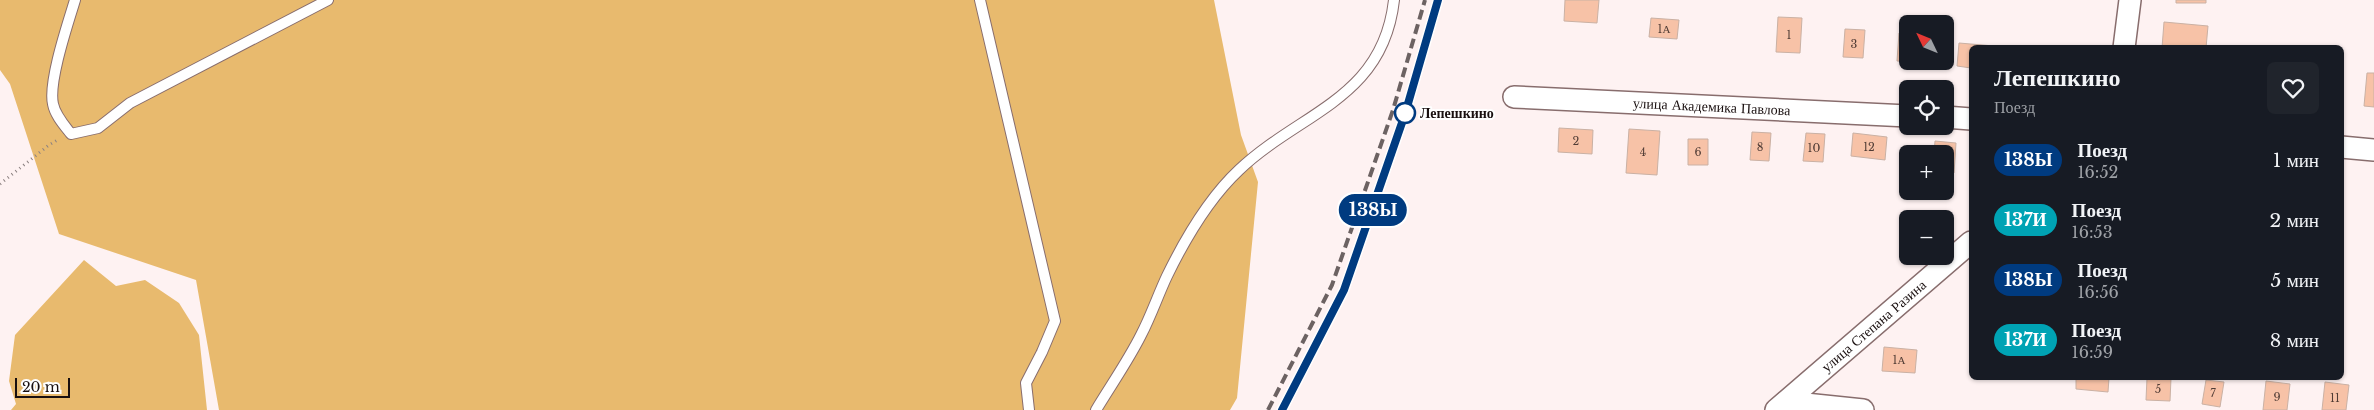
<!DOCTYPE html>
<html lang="ru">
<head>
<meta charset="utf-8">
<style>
  :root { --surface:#171b24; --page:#20242c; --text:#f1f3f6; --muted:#9ea1a6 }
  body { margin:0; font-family:"Libre Baskerville",serif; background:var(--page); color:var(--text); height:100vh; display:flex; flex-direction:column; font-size:19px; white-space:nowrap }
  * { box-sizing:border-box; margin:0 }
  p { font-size:16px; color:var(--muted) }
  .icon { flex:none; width:28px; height:28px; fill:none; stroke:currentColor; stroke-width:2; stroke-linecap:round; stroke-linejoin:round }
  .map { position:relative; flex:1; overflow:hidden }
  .panel { position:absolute; left:1969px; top:45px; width:375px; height:335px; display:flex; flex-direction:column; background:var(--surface); border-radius:8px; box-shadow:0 1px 4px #0004 }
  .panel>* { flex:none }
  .badge { padding:0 10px; border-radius:16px; font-size:18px; line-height:32px }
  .needle { width:32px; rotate:313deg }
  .tools { position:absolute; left:1899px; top:15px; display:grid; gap:10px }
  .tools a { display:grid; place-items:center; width:55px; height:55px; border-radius:8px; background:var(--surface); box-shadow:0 1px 4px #0004; font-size:25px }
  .scale { position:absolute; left:15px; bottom:12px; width:55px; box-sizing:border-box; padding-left:5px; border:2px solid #190f0f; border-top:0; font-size:14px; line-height:18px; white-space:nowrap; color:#190f0f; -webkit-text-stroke:4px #fff; paint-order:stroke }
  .map>.badge { position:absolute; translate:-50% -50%; box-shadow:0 0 0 2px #fff }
  .round { display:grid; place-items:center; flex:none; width:52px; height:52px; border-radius:8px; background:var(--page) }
  .overview { display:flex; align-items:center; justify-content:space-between; height:85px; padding:0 25px }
  h1 { font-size:24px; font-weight:800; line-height:38px }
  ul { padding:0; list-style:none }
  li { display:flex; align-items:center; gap:15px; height:60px; padding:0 25px }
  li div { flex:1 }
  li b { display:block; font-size:19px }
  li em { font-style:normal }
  li .badge { min-width:55px; font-weight:700; text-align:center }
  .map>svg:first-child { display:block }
  .green { fill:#e8ba6e }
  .building { fill:#f7c2a7; stroke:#cab1a4 }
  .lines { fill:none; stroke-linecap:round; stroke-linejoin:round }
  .service-casing { stroke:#886d6d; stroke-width:12 }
  .minor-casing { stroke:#886d6d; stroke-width:24 }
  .path { stroke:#8b8080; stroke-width:3; stroke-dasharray:1 4; stroke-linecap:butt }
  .service { stroke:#fff; stroke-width:10 }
  .minor { stroke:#fff; stroke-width:21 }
  .rail { stroke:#6c6262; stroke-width:4; stroke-dasharray:10 5; stroke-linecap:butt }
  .line-casing { stroke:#fff; stroke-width:11 }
  .line { stroke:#003b80; stroke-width:8 }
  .stop-dot { fill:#fff; stroke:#003b80; stroke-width:2.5 }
  .labels { text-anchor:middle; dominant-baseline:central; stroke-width:4; stroke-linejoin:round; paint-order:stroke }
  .number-label { font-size:11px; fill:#503c35 }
  .street-label { font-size:14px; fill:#190f0f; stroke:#fff }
  .stop-label { font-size:14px; font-weight:bold; fill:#190f0f; stroke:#fff; text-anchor:start }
</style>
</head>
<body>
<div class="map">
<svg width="2374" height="410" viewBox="0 0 2374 410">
  <rect width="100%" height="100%" fill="#fef2f2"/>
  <path class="green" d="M 0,0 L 1214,0 L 1241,135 L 1258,182 L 1237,398 L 1230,410 L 219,410 L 196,280 L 59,234 L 10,84 L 0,70 Z
    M 84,260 L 116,286 L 145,280 L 179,303 L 199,335 L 207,410 L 11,410 L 16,404 L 9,381 L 15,335 Z"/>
  <path class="building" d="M 1565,0 L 1599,0 L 1597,23 L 1564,21 Z
    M 2176,0 L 2206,0 L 2206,3 L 2176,3 Z
    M 1778,17 L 1802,18 L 1800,53 L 1776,52 Z
    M 1651,18 L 1679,20 L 1677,39 L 1649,37 Z
    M 2164,22 L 2208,26 L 2206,48 L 2162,48 Z
    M 1845,29 L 1865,30 L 1863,58 L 1843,57 Z
    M 1899,33 L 1908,34 L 1908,61 L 1916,62 L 1897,61 Z
    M 1959,43 L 1994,46 L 1994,48 L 1971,48 L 1971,68 L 1957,66 Z
    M 2367,73 L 2374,73 L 2374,107 L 2364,106 Z
    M 1559,128 L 1593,130 L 1592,154 L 1558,152 Z
    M 1629,129 L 1660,131 L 1657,175 L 1626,173 Z
    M 1752,132 L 1771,133 L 1769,161 L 1750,160 Z
    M 1806,133 L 1825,134 L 1823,162 L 1803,161 Z
    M 1853,133 L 1887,137 L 1885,160 L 1851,156 Z
    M 1688,139 L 1708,139 L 1708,165 L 1688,165 Z
    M 1935,141 L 1956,143 L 1954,173 L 1945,172 L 1945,154 L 1934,154 Z
    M 1884,347 L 1917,350 L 1915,373 L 1882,371 Z
    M 2076,378 L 2109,378 L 2108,392 L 2076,389 Z
    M 2147,378 L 2171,378 L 2170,401 L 2146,400 Z
    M 2206,380 L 2224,382 L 2220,407 L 2202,404 Z
    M 2266,381 L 2290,384 L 2287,410 L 2263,410 Z
    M 2325,382 L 2349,385 L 2346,410 L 2322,410 Z"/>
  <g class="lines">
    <defs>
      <path id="service" d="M 75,0 C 68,23 48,82 53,104 C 55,115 64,125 71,134 L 98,128 L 130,103 L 328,0
        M 980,0 L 1055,321 L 1042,352 L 1026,383 L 1029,410
        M 1096,410 C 1111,385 1128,361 1141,335 C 1151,316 1158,295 1167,276 C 1185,239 1209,198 1239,170 C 1300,112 1383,99 1394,0"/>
      <g id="minor">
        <path d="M 2124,48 L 2130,0"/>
        <path id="s1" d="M 1514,97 L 1908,116"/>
        <path d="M 1945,117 L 1971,119"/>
        <path d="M 2341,147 L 2374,150"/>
        <path d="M 1786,402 L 1863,410"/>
        <path id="s2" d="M 1776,410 L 1971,242"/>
      </g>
    </defs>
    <use href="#service" class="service-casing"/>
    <use href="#minor" class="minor-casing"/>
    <path class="path" d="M 0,184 L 49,145 L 59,139"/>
    <use href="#service" class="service"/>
    <use href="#minor" class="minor"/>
    <path class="rail" d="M 1268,410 L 1332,285 L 1393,110 L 1425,0
      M 1282,410 L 1344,290 L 1405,114 L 1438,0"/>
  </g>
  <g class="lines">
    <defs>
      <path id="line" d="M 1282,410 L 1344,290 L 1405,114 L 1438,0"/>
    </defs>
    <use href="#line" class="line-casing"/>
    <use href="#line" class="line"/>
  </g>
  <circle class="stop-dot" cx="1405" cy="113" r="10"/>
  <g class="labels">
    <g class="number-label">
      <text x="1664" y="29">1А</text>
      <text x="1789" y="35">1</text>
      <text x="1854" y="44">3</text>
      <text x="1576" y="141">2</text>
      <text x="1760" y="147">8</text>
      <text x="1869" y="147">12</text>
      <text x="1814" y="148">10</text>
      <text x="1643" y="152">4</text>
      <text x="1698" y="152">6</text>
      <text x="1899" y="360">1А</text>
      <text x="2158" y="389">5</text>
      <text x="2213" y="393">7</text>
      <text x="2277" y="397">9</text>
      <text x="2335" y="398">11</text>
    </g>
    <g class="street-label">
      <text stroke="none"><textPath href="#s1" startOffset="198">улица Академика Павлова</textPath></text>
      <text stroke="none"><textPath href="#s2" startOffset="129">улица Степана Разина</textPath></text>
    </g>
    <g class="stop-label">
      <text x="1420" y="113">Лепешкино</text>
    </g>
  </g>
</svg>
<div class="tools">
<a><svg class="needle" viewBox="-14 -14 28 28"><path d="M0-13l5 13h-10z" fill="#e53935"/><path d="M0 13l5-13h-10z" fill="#9ea1a6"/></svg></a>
<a><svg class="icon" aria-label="locate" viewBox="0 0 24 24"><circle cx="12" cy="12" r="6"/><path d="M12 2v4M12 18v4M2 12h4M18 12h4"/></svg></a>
<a>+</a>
<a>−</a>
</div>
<div class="scale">20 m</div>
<b class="badge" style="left:1373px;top:210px;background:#003b80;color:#fff">138Ы</b>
<section class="panel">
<div class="overview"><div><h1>Лепешкино</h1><p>Поезд</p></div><a class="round"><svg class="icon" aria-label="heart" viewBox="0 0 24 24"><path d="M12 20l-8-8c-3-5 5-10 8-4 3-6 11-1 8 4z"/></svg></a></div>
<ul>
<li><span class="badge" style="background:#003b80;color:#fff">138Ы</span><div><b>Поезд</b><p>16:52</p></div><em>1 мин</em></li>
<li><span class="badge" style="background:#00a3b4;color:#fff">137И</span><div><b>Поезд</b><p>16:53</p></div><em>2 мин</em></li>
<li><span class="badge" style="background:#003b80;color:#fff">138Ы</span><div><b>Поезд</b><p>16:56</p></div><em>5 мин</em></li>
<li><span class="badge" style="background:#00a3b4;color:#fff">137И</span><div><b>Поезд</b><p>16:59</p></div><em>8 мин</em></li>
</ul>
</section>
</div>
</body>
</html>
